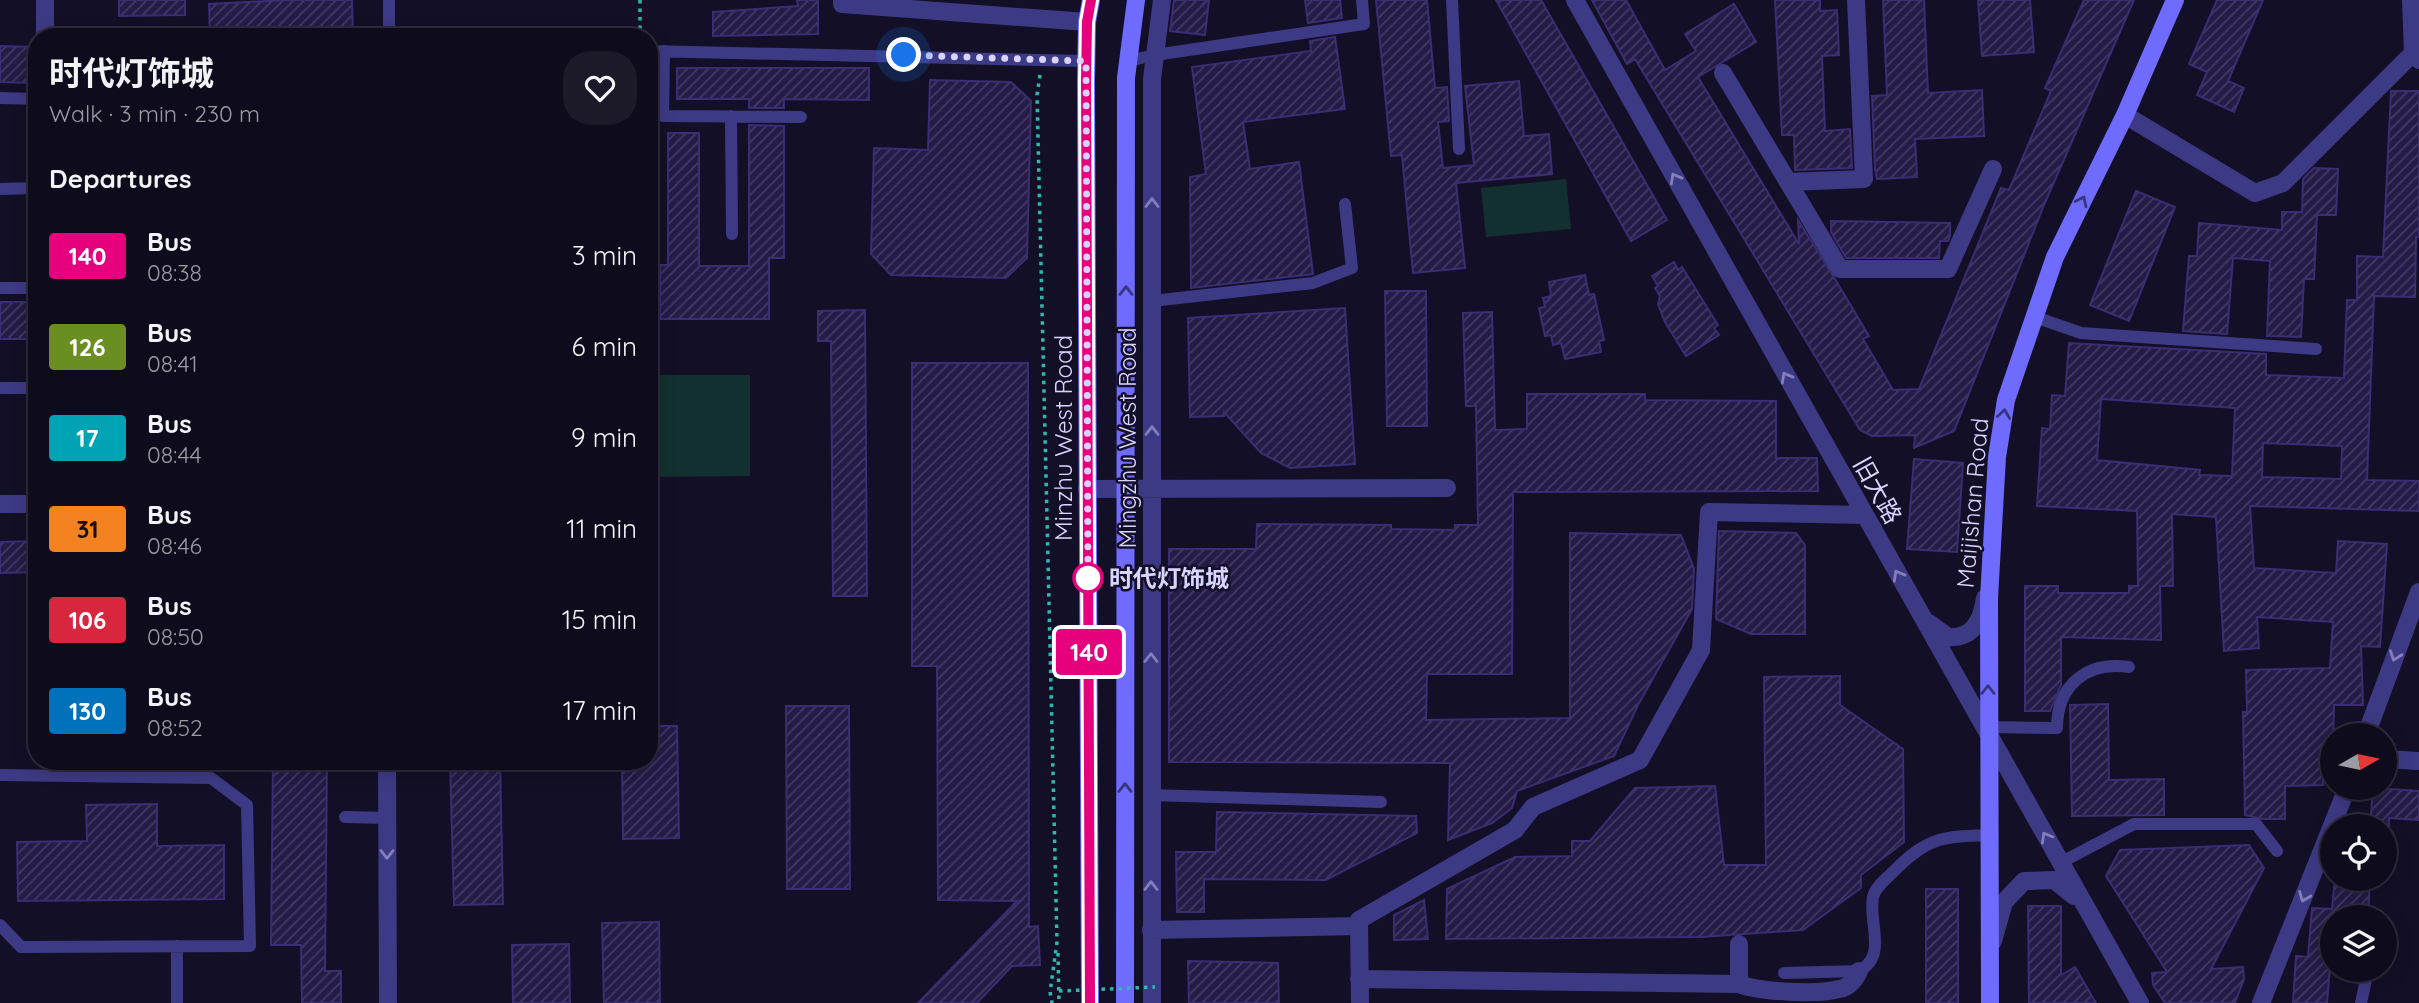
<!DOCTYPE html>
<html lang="en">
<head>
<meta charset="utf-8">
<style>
  :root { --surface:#0e0b1c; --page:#1c1929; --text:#f1f3f6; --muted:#9b9ba3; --line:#2e2b3b }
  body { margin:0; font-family:Quicksand,"Noto Sans SC",sans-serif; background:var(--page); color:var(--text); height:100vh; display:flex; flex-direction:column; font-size:26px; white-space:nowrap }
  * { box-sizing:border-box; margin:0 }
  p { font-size:23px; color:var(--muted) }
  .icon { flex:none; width:38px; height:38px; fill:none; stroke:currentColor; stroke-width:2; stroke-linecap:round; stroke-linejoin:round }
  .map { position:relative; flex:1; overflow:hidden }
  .drawer { position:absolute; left:28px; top:28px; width:630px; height:742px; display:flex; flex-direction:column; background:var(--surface); border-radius:28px; box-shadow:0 4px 18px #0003,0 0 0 2px var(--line) }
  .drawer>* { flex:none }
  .badge { padding:0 14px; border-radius:5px; font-size:24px; line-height:46px }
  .needle { width:46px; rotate:81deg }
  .controls { position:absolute; left:2320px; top:723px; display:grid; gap:14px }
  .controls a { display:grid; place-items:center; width:77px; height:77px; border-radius:50%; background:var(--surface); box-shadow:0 4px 18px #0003,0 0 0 2px var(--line); font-size:35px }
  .you { position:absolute; width:35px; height:35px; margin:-18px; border:5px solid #fff; border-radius:50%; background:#1a73e8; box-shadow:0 0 0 10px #1a73e833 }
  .map>.badge { position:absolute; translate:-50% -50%; box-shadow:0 0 0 4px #fff }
  h2 { padding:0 21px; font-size:26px; line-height:63px }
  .round { display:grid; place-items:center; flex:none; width:74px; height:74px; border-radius:28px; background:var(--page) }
  .headline { display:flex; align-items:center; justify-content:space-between; height:119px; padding:0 21px }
  h1 { font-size:33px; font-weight:700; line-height:52px }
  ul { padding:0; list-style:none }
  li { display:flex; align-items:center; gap:21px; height:91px; padding:0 21px }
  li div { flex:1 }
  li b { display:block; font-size:26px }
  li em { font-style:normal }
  li .badge { min-width:77px; font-weight:700; text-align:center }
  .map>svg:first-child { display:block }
  .grass { fill:#12302f }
  .building { fill:url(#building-hatch); stroke:#3b2d73; stroke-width:2; fill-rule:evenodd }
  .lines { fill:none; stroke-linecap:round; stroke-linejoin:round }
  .path { stroke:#2fb8b0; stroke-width:3.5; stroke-dasharray:3.5 5; stroke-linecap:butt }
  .lane { stroke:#3d3a85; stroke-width:12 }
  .street { stroke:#3d3a85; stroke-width:18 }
  .secondary { stroke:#6f6bff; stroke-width:18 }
  .path-bridge { stroke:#2fb8b0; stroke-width:3.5; stroke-dasharray:3.5 5; stroke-linecap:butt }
  .oneway { stroke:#837fbc }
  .oneway2 { stroke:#38347d }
  .line-casing { stroke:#fff; stroke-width:16 }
  .line { stroke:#e6007e; stroke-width:10 }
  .walk { stroke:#d9d4ff; stroke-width:7; stroke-dasharray:0 12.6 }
  .stop-dot { fill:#fff; stroke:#e6007e; stroke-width:3.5 }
  .labels { text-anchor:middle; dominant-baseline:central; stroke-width:5; stroke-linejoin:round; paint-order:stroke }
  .street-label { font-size:24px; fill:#d9d4ff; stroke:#130f26 }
  .stop-label { font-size:24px; font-weight:bold; fill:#d9d4ff; stroke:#130f26; text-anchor:start }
</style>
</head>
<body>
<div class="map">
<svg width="2419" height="1003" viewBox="0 0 2419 1003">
  <defs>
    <pattern id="building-hatch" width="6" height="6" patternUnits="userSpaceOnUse" patternTransform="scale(1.75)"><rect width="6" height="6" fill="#241b47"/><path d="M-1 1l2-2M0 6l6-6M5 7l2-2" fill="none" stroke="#433b63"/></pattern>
  </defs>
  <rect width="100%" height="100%" fill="#130f26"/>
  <path class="grass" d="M 1566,179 L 1571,229 L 1486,237 L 1481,188 Z
    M 649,375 L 750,375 L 750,476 L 649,477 Z"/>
  <path class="building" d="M 119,0 L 185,0 L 185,15 L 119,16 Z
    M 286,0 L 352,0 L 353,37 L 210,37 L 209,4 Z
    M 797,0 L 818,0 L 818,34 L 713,36 L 713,12 L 798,6 Z
    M 1174,0 L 1209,0 L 1205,35 L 1170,31 Z
    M 1305,0 L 1340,0 L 1342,18 L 1308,23 Z
    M 1376,0 L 1427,0 L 1435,88 L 1447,87 L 1449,121 L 1438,122 L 1443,168 L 1474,165 L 1465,86 L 1519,81 L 1524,136 L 1549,134 L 1552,174 L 1456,183 L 1465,268 L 1413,273 L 1402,155 L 1391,156 Z
    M 1496,0 L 1541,0 L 1667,220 L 1631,241 Z
    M 1592,0 L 1626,0 L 1665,70 L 1696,51 L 1685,34 L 1734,4 L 1756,42 L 1698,77 L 1799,244 L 1798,220 L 1835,279 L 1869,336 L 1863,339 L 1893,390 L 1919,389 L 2001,188 L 2009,190 L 2051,91 L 2045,88 L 2084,0 L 2134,0 L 2044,205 L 1954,431 L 1914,448 L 1915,435 L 1872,436 L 1860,430 L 1635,59 L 1627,64 Z
    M 1775,0 L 1820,0 L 1820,11 L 1837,10 L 1839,55 L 1822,56 L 1825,131 L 1850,129 L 1852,168 L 1795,170 L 1794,135 L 1782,135 Z
    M 1883,0 L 1924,0 L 1928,93 L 1982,90 L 1984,136 L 1915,139 L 1917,177 L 1877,179 L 1875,169 L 1872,96 L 1887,95 Z
    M 1978,0 L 2030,0 L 2034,52 L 1982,56 Z
    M 2217,0 L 2263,0 L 2228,81 L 2244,88 L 2234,112 L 2197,95 L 2207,72 L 2189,64 Z
    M 1335,37 L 1345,109 L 1243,122 L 1250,169 L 1299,162 L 1313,274 L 1191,288 L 1190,177 L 1206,174 L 1192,67 L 1311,51 L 1310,41 Z
    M 0,46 L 35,47 L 34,83 L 0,82 Z
    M 677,68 L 869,68 L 869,100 L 784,99 L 784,108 L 749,108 L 749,99 L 677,99 Z
    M 930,80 L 1011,82 L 1031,101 L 1027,258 L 1006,278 L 891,275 L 871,254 L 874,148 L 928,150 Z
    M 2391,91 L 2419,91 L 2419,237 L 2416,237 L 2415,297 L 2374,296 L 2367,480 L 2419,481 L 2419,511 L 2250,506 L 2254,568 L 2336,573 L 2338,541 L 2387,544 L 2380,647 L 2361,646 L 2363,705 L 2334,705 L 2333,752 L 2322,752 L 2323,785 L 2285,786 L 2285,819 L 2263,819 L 2245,815 L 2243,712 L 2247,712 L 2246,670 L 2330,668 L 2333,622 L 2257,617 L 2259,648 L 2224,651 L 2216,517 L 2172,514 L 2173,586 L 2160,586 L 2161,640 L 2061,637 L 2061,685 L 2050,711 L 2025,711 L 2025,586 L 2058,586 L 2058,593 L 2129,593 L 2129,586 L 2138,586 L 2137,511 L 2037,506 L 2042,428 L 2050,429 L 2052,395 L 2065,396 L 2069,343 L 2266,354 L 2266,375 L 2344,378 L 2347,300 L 2357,300 L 2357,256 L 2383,257 ZM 2101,399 L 2235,408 L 2232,476 L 2199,475 L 2200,470 L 2097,460 ZM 2263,443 L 2342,446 L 2341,479 L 2262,477 Z
    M 749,125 L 784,126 L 784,258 L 769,258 L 769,319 L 660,319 L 660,265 L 668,265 L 668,133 L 699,133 L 699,266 L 749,266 Z
    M 2314,168 L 2338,169 L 2336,215 L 2317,215 L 2314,279 L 2304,279 L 2301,337 L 2267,336 L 2270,261 L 2233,258 L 2227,334 L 2183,331 L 2189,256 L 2197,256 L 2199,223 L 2282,230 L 2282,212 L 2302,212 L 2303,179 Z
    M 2136,191 L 2175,207 L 2129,321 L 2090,305 Z
    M 1831,221 L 1950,223 L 1950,236 L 1948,241 L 1940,241 L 1939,258 L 1846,258 L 1831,232 Z
    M 1674,262 L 1678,270 L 1682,267 L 1718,325 L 1714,328 L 1719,335 L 1686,356 L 1665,322 L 1658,304 L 1660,296 L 1655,288 L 1658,286 L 1652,276 Z
    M 1585,275 L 1589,295 L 1594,294 L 1604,340 L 1599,341 L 1601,352 L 1565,359 L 1561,343 L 1553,345 L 1551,335 L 1545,336 L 1539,308 L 1545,307 L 1543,298 L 1551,296 L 1549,282 Z
    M 1385,291 L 1426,291 L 1427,426 L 1387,426 Z
    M 0,302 L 30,302 L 30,339 L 0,339 Z
    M 1345,308 L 1355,464 L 1290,468 L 1261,453 L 1224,412 L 1224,416 L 1190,417 L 1188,318 Z
    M 865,310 L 867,596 L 833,596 L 831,341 L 818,341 L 818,311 Z
    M 1492,312 L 1495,430 L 1527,429 L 1527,394 L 1645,394 L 1645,400 L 1776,401 L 1776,458 L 1817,458 L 1818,491 L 1513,492 L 1512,674 L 1427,674 L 1426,720 L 1570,718 L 1570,533 L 1681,535 L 1694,569 L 1692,609 L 1638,705 L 1614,756 L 1517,791 L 1512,808 L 1492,823 L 1448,840 L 1450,763 L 1169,762 L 1169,549 L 1256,549 L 1257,524 L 1391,525 L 1391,529 L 1455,530 L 1455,525 L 1478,525 L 1476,406 L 1466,406 L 1463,313 Z
    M 912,363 L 1028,363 L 1029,927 L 1038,926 L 1040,965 L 1012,966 L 977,1003 L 918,1003 L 1017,901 L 938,900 L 937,666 L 912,666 Z
    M 1914,459 L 1963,463 L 1957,552 L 1907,549 Z
    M 1719,531 L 1796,533 L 1805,545 L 1805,634 L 1751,634 L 1716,619 Z
    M 37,541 L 37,572 L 0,573 L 0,542 Z
    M 1840,676 L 1840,705 L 1903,749 L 1904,842 L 1861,875 L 1861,888 L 1803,930 L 1701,937 L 1446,939 L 1447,889 L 1515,857 L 1572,856 L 1572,841 L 1590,841 L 1635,788 L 1715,786 L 1724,865 L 1766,865 L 1764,677 Z
    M 2108,704 L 2109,780 L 2164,779 L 2164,815 L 2072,816 L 2070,705 Z
    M 786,706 L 849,706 L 850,889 L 787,889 Z
    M 649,726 L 677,726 L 679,838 L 623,839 L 622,761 L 649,761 Z
    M 273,761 L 327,761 L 325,971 L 341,971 L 341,1003 L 302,1003 L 301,945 L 271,945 Z
    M 450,761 L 500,761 L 503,904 L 454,905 Z
    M 2373,788 L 2419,791 L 2419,820 L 2389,818 L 2389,826 L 2370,826 Z
    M 157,804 L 157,846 L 224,845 L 224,899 L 18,901 L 17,842 L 87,841 L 86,805 Z
    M 1217,812 L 1416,816 L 1417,833 L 1326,880 L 1204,879 L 1204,912 L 1177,912 L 1176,852 L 1216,852 Z
    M 2249,845 L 2264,868 L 2211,969 L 2243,967 L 2244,979 L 2235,1003 L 2165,1003 L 2153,985 L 2152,973 L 2167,972 L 2106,876 L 2120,850 Z
    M 2335,878 L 2370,878 L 2368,917 L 2333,917 L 2333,967 L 2330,967 L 2327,1003 L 2293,1003 L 2296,956 L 2308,957 L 2312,908 L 2332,909 Z
    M 1926,889 L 1958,889 L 1958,1003 L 1926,1003 Z
    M 1424,900 L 1428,939 L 1394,940 L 1394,915 Z
    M 2028,906 L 2061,906 L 2061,975 L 2075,967 L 2096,1003 L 2029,1003 Z
    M 659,922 L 660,1003 L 604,1003 L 602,923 Z
    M 569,944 L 570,1003 L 513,1003 L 512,945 Z
    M 1188,961 L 1278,963 L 1279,1003 L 1189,1003 Z"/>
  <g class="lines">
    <path class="path" d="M 640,0 L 640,37
      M 1040,75 L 1037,95 L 1057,942 L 1050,992 L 1052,1003
      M 1058,953 L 1059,1003"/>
    <path class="lane" d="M 1452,0 L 1459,149
      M 389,37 L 389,0
      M 649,51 L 1086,61
      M 664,51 L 663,116 L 801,117
      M 1128,61 L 1155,55 L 1364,24 L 1362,0
      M 0,98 L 37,99
      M 731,116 L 732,234
      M 0,189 L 37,188
      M 0,288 L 37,288
      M 1152,301 L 1313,283 L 1352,268 L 1345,204
      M 2035,317 L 2081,333 L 2316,349
      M 0,388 L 37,388
      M 1988,727 L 2057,728 C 2057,685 2087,661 2129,667
      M 0,775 L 211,778 L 247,805 L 250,946 L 21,947 L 0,925
      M 1151,795 L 1381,802
      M 345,817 L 387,818
      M 2060,863 L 2134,824 L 2256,824 L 2277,851
      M 177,946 L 177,1003
      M 1784,973 L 1859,971 C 1888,956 1868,923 1873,897 C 1875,887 1886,879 1893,872 C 1928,837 1940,837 1989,835
      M 2361,1003 L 2368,970"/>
    <path class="street" d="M 45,0 L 45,37
      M 842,0 L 842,4 L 1087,22
      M 1575,0 L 2140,1003
      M 2411,0 L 2413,53 L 2419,60
      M 1723,73 L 1840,269 L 1948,269 L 1993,169
      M 2125,115 L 2255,193 L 2283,183 L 2413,53
      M 1788,182 L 1864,179 L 1856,0
      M 1087,489 L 1447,488
      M 0,504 L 37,504
      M 1929,623 L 1948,637 C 1973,639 1982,620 1985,598
      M 2366,735 L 2419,592
      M 2385,759 L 2419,761
      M 387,761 L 388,1003
      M 1151,930 L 1359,926
      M 1993,941 L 2004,902 L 2024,881 L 2054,880 L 2074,896
      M 1739,944 L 1739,984
      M 1359,979 L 1739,984 C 1760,992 1817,995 1839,989 C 1850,987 1855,980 1859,971
      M 1152,1003 L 1152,79 L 1162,0
      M 1360,1003 L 1359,920 L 1515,830 L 1533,807 L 1640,760 L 1701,650 L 1709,512 L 1864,515
      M 2261,1003 L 2347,788"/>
    <path class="secondary" d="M 1090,1003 L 1086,82 L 1087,22 L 1091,0
      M 1125,1003 L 1126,78 L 1136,0
      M 1990,1003 L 1989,598 L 1997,457 L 2006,400 L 2055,257 L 2125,115 L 2175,0"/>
    <path class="path-bridge" d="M 1059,991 L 1155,987"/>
  </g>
  <defs><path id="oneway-chevron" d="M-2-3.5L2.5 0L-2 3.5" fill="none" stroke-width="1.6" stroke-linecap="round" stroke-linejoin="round" transform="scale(1.75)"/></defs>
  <g class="oneway">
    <use href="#oneway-chevron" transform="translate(1675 178) rotate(-119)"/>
    <use href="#oneway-chevron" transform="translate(1152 203) rotate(-90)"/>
    <use href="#oneway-chevron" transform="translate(1786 377) rotate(-119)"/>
    <use href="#oneway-chevron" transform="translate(1152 431) rotate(-90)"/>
    <use href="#oneway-chevron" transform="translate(1898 575) rotate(-119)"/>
    <use href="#oneway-chevron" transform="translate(2395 656) rotate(110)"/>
    <use href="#oneway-chevron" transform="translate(1151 658) rotate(-90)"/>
    <use href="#oneway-chevron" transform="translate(2046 837) rotate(-120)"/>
    <use href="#oneway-chevron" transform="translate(387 854) rotate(90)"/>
    <use href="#oneway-chevron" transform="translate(1151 886) rotate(-90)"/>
    <use href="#oneway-chevron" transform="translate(2304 897) rotate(112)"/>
  </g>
  <g class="oneway2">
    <use href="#oneway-chevron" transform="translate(2082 201) rotate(-64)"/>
    <use href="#oneway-chevron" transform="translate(1126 291) rotate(-90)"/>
    <use href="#oneway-chevron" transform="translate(2004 414) rotate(-81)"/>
    <use href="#oneway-chevron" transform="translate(1988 690) rotate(-90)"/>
    <use href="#oneway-chevron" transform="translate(1125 788) rotate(-90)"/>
  </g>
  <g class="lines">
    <defs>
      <path id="line" d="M 1090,1003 L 1086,82 L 1087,22 L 1091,0"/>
    </defs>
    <use href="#line" class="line-casing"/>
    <use href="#line" class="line"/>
    <path class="walk" d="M 904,55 L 1086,61 L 1088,578"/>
  </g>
  <circle class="stop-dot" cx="1088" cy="578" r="14"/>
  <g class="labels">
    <g class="street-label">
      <text transform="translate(1063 438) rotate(-90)">Minzhu West Road</text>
      <text transform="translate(1127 438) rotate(-90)">Mingzhu West Road</text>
      <text transform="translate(1878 490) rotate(61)">旧大路</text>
      <text transform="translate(1972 503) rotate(-85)">Maijishan Road</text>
    </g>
    <g class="stop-label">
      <text x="1109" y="578">时代灯饰城</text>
    </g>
  </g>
</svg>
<div class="controls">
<a><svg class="needle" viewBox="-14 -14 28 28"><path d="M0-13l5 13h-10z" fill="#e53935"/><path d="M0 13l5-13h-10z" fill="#9b9ba3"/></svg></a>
<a><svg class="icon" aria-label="locate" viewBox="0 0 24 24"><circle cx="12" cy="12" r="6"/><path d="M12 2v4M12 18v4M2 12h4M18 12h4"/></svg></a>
<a><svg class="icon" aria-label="layers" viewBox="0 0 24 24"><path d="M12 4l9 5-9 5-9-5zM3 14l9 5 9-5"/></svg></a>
</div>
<div class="you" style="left:904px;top:55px"></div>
<b class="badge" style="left:1089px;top:652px;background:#e6007e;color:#fff">140</b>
<section class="drawer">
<div class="headline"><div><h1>时代灯饰城</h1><p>Walk · 3 min · 230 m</p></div><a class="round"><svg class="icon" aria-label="heart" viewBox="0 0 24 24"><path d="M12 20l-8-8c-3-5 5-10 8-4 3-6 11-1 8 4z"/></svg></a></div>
<h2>Departures</h2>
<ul>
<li><span class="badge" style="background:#e6007e;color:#fff">140</span><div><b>Bus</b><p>08:38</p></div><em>3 min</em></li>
<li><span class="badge" style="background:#6b8e23;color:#fff">126</span><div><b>Bus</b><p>08:41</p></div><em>6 min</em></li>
<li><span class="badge" style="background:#00a3b4;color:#fff">17</span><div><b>Bus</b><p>08:44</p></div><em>9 min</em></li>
<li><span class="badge" style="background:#f58220;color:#111">31</span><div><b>Bus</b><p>08:46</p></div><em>11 min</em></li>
<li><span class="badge" style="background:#d7263d;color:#fff">106</span><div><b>Bus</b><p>08:50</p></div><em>15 min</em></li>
<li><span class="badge" style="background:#0072bc;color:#fff">130</span><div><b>Bus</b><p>08:52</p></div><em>17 min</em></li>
</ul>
</section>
</div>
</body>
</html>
